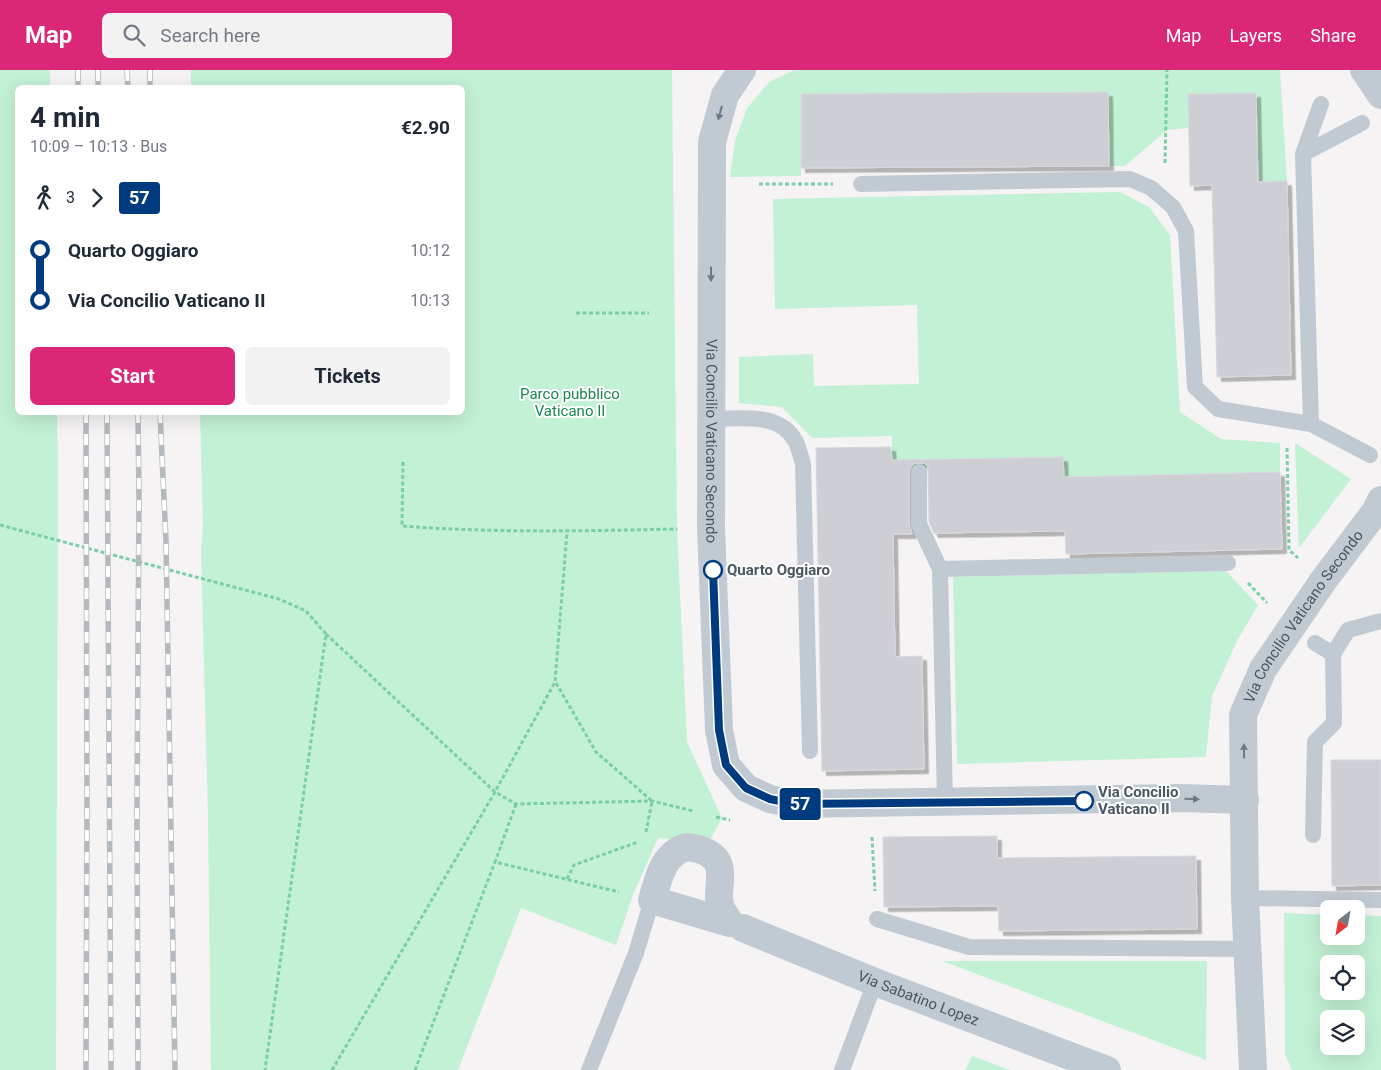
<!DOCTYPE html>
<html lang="en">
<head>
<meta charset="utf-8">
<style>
  :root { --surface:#fff; --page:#f2f2f3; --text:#1f2937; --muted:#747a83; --accent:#db2777 }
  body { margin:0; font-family:Roboto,sans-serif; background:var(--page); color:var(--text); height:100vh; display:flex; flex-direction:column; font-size:19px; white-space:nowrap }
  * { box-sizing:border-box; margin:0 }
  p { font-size:16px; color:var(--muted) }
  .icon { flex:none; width:28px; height:28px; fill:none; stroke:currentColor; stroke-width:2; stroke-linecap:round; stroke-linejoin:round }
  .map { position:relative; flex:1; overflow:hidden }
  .drawer { position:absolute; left:15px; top:15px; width:450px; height:330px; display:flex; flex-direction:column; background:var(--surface); border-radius:8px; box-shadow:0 5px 20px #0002 }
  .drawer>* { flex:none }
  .badge { padding:0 10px; border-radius:4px; font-size:18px; line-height:32px }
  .needle { width:32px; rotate:211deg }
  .buttons { position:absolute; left:1320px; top:830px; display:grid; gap:10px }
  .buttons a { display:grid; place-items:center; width:45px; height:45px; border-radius:8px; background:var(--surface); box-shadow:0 5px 20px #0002; font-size:25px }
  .map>.badge { position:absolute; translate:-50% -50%; box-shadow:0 0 0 2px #fff }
  .legs { display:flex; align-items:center; gap:8px; height:55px; padding:0 15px; font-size:16px }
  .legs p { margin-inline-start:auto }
  .summary { display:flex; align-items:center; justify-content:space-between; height:85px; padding:0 15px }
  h1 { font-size:28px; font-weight:700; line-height:38px }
  .action { display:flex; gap:10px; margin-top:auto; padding:10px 15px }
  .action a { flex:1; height:58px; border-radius:8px; background:var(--accent); color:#fff; font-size:20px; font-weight:700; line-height:58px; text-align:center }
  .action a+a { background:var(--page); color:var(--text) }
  ul { padding:0 15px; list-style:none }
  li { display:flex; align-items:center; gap:18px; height:50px; font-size:19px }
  li i { display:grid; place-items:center; width:8px; height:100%; margin:0 6px; background:currentColor }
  li i::after { content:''; width:12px; height:12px; margin:-6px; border:4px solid; border-radius:50%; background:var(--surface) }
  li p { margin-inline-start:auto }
  li:first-child i { background:linear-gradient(#0000 50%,currentColor 0) }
  li:last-child i { background:linear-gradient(currentColor 50%,#0000 0) }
  header { display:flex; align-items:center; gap:30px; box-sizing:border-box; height:70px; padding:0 25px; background:var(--accent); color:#fff }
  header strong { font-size:24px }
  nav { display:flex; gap:28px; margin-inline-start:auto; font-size:18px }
  .search { width:350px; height:45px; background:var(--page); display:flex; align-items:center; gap:12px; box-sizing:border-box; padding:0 18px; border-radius:8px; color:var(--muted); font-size:19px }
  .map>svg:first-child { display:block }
  .green { fill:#c3f1d5; fill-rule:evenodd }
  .building { fill:#cdcfd5; stroke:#d7d9de; filter:url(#shadow) }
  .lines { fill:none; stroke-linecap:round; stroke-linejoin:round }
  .path { stroke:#7ad0a6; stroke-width:3; stroke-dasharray:4 2.5; stroke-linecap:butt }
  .service { stroke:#c1cad2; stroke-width:16 }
  .minor { stroke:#c1cad2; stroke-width:28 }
  .rail-casing { stroke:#b5b8bd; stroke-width:5.5 }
  .rail { stroke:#fff; stroke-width:4; stroke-dasharray:11; stroke-linecap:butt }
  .oneway { fill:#6e7983 }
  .line-1-casing { stroke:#fff; stroke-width:11 }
  .line-1 { stroke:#003b80; stroke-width:8 }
  .stop-1-dot { fill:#fff; stroke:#003b80; stroke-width:2.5 }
  .labels { text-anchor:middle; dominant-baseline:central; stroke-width:4; stroke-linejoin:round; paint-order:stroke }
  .park-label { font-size:15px; fill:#17864f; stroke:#fff }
  .street-label { font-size:15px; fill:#4a5661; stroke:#fff }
  .stop-label { font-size:15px; font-weight:bold; fill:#4a5661; stroke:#fff; text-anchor:start }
</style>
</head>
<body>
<header>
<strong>Map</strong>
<div class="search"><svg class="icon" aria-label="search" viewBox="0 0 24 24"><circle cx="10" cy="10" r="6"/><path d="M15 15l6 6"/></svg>Search here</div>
<nav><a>Map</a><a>Layers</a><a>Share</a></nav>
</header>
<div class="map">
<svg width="1381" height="1000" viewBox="0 0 1381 1000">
  <defs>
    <filter id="shadow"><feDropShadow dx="4.5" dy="4.5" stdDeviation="0" flood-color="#0004"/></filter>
  </defs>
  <rect width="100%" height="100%" fill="#f5f3f3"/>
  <path class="green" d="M 0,0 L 50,0 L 50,17 L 18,18 L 18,342 L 57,343 L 58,399 L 56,1000 L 0,1000 Z
    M 191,0 L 672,0 L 677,459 L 687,672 L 722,748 L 709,772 L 658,768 L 633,825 L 616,875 L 521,838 L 458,1000 L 211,1000 L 208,746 L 201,480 L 203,456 L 200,343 L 462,342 L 462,18 L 191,17 Z
    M 794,0 L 1280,0 L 1287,111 L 1258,112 L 1256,23 L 1188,24 L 1188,58 L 1167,60 L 1125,96 L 1109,96 L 1108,22 L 801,24 L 801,106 L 730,107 L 735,71 L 747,38 L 769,12 Z
    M 1120,122 L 1149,137 L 1170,165 L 1180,342 L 1221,369 L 1280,373 L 1280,402 L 1064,407 L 1063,387 L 944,389 L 944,401 L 892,401 L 892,366 L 812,368 L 782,337 L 739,333 L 739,287 L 813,284 L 814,316 L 919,314 L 917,235 L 775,239 L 773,129 Z
    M 1295,373 L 1351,409 L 1299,478 Z
    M 1226,501 L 1258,535 L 1237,571 L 1212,626 L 1206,687 L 957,694 L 953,507 Z
    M 1284,843 L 1329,845 L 1329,866 L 1356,866 L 1356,845 L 1381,846 L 1381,1000 L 1292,1000 L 1285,984 ZM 1329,894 L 1356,894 L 1356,921 L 1329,921 ZM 1329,949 L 1356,949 L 1356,976 L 1329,976 Z
    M 942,891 L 1207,891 L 1206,990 Z
    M 972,986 L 1010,1000 L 965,1000 Z"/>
  <path class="building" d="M 1108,22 L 1109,96 L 801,98 L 801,24 Z
    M 1256,23 L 1258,112 L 1287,111 L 1291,305 L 1217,307 L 1212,115 L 1190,116 L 1188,24 Z
    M 891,377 L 892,390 L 1063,387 L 1064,407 L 1280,402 L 1282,479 L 1066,484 L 1065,461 L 934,463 L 929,452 L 928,397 L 924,393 L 914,393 L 911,397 L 909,402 L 909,454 L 912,464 L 893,464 L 895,587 L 922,586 L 924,699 L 822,701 L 816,378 Z
    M 1331,690 L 1381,690 L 1381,815 L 1332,816 Z
    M 997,766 L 997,788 L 1196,786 L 1197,859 L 999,861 L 998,836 L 884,837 L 883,767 Z"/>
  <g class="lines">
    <path class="path" d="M 1165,93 L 1167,0
      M 759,114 L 833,114
      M 576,243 L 649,243
      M 1287,378 L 1289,480 L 1298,488
      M 403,392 L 402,456 C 493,463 585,461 677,459
      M 0,455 L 279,529 L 306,541 L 326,564 L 265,1000
      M 1248,513 L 1267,533
      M 326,564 L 495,722 L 516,734 L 652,731 L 693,741
      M 556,613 L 596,682 L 652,731 L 646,762
      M 516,734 L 495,792 L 619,822
      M 716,747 L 730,750
      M 872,767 L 875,821
      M 567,809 L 574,795 L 638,772
      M 332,1000 L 495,722 L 555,612 L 567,462
      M 415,1000 L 495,792"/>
    <path class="service" d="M 1303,84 L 1362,53
      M 861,114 L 1130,109 L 1151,118 L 1173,137 L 1186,161 L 1195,317 L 1218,339 L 1311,354 L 1370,385
      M 711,349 C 739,349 780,341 796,372 C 799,379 801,387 803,394 L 810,681
      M 1311,354 L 1303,84 L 1321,34
      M 919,402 L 919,454 L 940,499 L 945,733
      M 940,499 L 1228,493
      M 1333,584 L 1348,560 L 1381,551
      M 1313,765 L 1315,672 L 1334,653 L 1333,584 L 1315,573
      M 1245,828 L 1381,830
      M 877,849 L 969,877 L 1247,879
      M 589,1000 L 636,883 L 652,830
      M 842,1000 L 875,912"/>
    <g class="minor">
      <path id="s1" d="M 742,0 L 725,25 L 712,72 L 711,458 L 719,660 L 726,695 L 746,718 L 770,729 L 794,734 L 1180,728 L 1245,730"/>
      <path d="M 1364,0 L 1381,25"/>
      <path d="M 686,777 C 702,778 720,785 720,803 C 721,814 717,825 720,835 C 721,841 727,847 730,853 L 652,830 C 659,808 662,785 686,777 Z"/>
      <path id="s2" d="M 743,858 L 875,912 L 1107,1000"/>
      <path id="s3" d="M 1253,1000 L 1245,828 L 1243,645 L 1263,599 L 1323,511 L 1375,442 L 1381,430"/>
    </g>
    <defs>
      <path id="rail" d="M 78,0 L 78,18
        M 98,0 L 98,18
        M 127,0 L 128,18
        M 150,0 L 150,18
        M 86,342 L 87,732 L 86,1000
        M 107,342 L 111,1000
        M 138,342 L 139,430 L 137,741 L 138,1000
        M 160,342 L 166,472 L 175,1000"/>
    </defs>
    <use href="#rail" class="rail-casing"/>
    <use href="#rail" class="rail"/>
  </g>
  <defs><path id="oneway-solid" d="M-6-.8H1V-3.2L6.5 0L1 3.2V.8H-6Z" transform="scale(1.25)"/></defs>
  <g class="oneway">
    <use href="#oneway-solid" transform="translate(720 43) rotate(105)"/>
    <use href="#oneway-solid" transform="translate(711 204) rotate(90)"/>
    <use href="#oneway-solid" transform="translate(1244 681) rotate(-91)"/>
    <use href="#oneway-solid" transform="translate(1192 729) rotate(1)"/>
  </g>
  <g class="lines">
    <defs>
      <path id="line-1" d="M 713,500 L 719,660 L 726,695 L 746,718 L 770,729 L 794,734 L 1084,731"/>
    </defs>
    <use href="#line-1" class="line-1-casing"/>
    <use href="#line-1" class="line-1"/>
  </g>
  <g class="stop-1-dot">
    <circle cx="713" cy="500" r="9"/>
    <circle cx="1084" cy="731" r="9"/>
  </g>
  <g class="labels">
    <g class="park-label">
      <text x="570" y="324">Parco pubblico<tspan x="570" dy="17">Vaticano II</tspan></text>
    </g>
    <g class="street-label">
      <text stroke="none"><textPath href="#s1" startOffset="378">Via Concilio Vaticano Secondo</textPath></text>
      <text stroke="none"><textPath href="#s3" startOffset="471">Via Concilio Vaticano Secondo</textPath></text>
      <text stroke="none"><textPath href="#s2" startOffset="189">Via Sabatino Lopez</textPath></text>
    </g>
    <g class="stop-label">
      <text x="727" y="500">Quarto Oggiaro</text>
      <text x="1098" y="722">Via Concilio<tspan x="1098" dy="17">Vaticano II</tspan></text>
    </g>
  </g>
</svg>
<div class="buttons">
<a><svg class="needle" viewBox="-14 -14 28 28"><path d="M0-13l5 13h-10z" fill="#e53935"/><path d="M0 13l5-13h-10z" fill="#747a83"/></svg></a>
<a><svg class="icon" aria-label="locate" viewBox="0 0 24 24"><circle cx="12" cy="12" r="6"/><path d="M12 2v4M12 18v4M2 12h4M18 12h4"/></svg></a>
<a><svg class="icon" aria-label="layers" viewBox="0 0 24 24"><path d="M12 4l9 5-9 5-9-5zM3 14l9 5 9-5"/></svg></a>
</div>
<b class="badge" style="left:800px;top:734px;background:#003b80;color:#fff">57</b>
<section class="drawer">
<div class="summary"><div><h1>4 min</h1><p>10:09 – 10:13 · Bus</p></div><b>€2.90</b></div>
<div class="legs"><svg class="icon" aria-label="walk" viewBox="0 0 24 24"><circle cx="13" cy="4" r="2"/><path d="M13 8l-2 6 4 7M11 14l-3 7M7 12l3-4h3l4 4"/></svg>3<svg class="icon" aria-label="forward" viewBox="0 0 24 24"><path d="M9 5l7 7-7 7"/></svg><b class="badge" style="background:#003b80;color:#fff">57</b></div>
<ul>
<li><i style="color:#003b80"></i><b>Quarto Oggiaro</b><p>10:12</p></li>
<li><i style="color:#003b80"></i><b>Via Concilio Vaticano II</b><p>10:13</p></li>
</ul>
<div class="action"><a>Start</a><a>Tickets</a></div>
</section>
</div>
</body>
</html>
